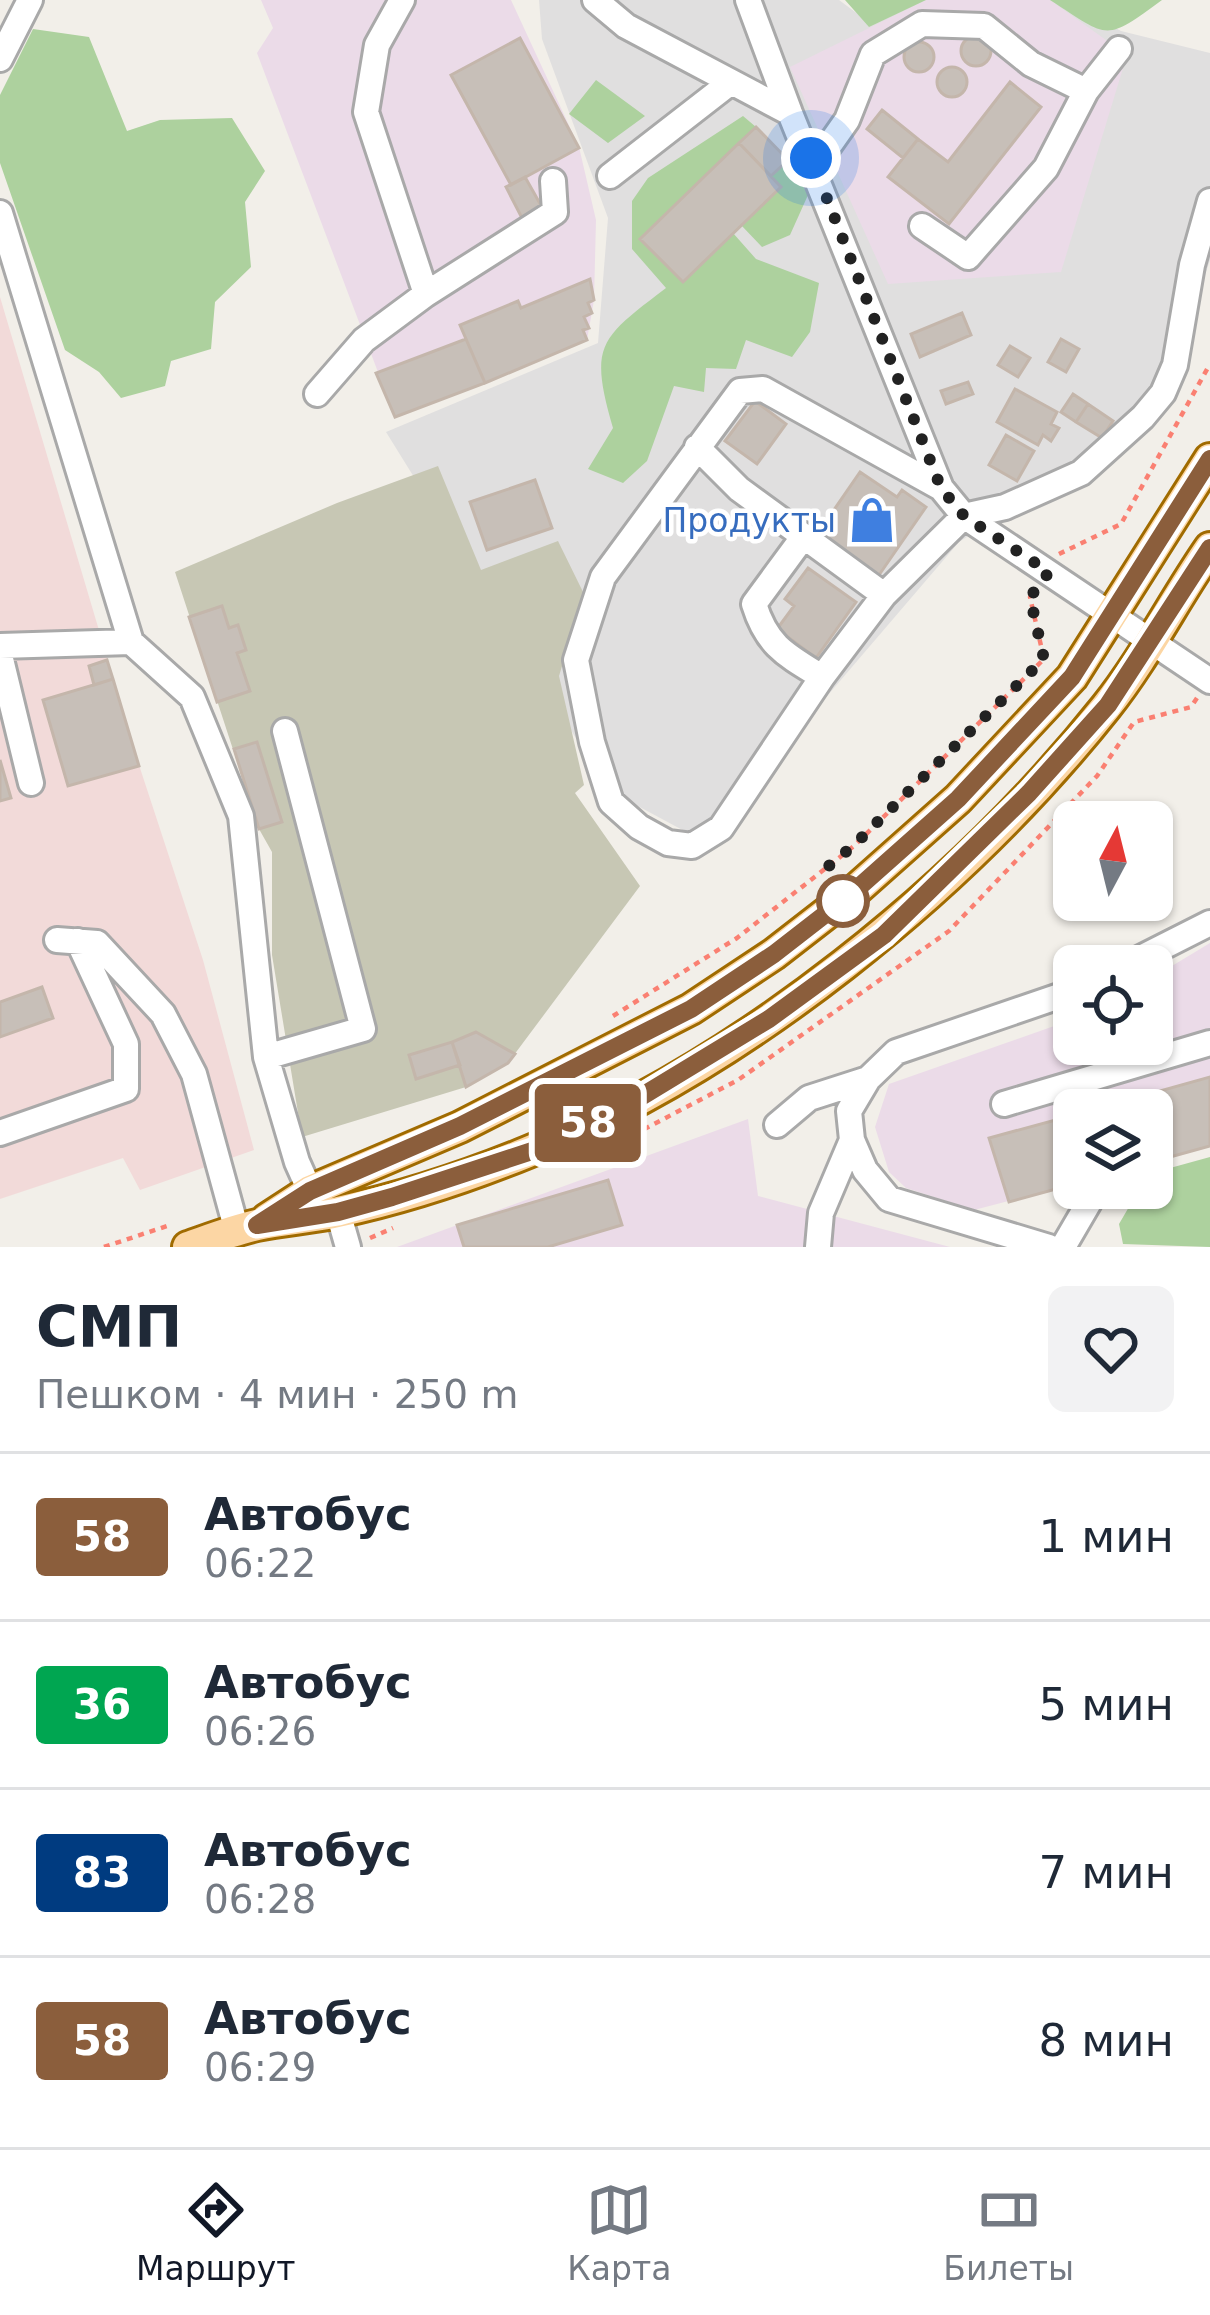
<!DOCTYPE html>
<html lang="ru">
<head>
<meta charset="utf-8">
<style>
  :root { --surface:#fff; --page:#f2f2f3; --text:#1f2937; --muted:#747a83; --line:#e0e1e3; --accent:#111827 }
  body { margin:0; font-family:"DejaVu Sans",sans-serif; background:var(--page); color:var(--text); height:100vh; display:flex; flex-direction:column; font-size:45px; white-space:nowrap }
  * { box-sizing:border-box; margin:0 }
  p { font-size:39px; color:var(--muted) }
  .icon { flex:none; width:66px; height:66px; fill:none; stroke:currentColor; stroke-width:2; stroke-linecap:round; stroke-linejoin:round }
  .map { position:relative; height:1247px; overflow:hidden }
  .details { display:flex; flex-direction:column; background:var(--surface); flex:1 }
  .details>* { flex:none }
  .badge { padding:0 24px; border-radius:9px; font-size:42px; line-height:78px }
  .needle { width:78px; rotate:7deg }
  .fabs { position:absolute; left:1053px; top:801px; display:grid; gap:24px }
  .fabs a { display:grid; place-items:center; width:120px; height:120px; border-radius:18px; background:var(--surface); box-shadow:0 3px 9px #0004; font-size:60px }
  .you { position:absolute; width:60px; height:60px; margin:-30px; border:9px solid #fff; border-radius:50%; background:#1a73e8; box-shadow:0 0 0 18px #1a73e833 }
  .map>.badge { position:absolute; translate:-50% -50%; box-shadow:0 0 0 6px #fff }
  .round { display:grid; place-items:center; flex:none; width:126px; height:126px; border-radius:18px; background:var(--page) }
  .overview { display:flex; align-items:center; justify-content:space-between; height:204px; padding:0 36px }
  h1 { font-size:57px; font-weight:700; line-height:90px }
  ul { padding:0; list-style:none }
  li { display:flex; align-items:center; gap:36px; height:168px; padding:0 36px; border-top:3px solid var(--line) }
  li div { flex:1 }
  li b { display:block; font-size:45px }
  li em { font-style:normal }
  li .badge { min-width:132px; font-weight:700; text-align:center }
  .menu { display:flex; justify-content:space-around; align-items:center; height:168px; border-top:3px solid var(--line); background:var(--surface); font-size:33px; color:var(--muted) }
  .menu a { display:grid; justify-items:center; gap:6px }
  .menu .selected { color:var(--accent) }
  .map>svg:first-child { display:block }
  .residential { fill:#e0dfdf }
  .commercial { fill:#f2dad9 }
  .industrial { fill:#ebdbe8 }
  .construction { fill:#c7c7b4 }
  .forest { fill:#add19e }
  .building { fill:#c7bfb8; stroke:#c4b6ab; stroke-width:3 }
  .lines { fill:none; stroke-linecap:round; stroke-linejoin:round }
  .minor-casing { stroke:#a9a9a9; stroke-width:30 }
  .major-casing { stroke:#a06b00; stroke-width:36 }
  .path { stroke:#fa8072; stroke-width:4.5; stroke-dasharray:6 6; stroke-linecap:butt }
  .minor { stroke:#fff; stroke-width:24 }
  .major { stroke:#fcd6a4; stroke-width:30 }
  .line-casing { stroke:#fff; stroke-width:27 }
  .line { stroke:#8b5e3c; stroke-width:18 }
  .walk { stroke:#222; stroke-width:12; stroke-dasharray:0 21.6 }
  .stop-dot { fill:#fff; stroke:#8b5e3c; stroke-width:6 }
  .labels { text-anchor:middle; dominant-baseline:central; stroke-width:9; stroke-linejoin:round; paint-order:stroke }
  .shop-label { font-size:33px; fill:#366cbe; stroke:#fff; text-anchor:end }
</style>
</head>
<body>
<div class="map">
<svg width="1210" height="1247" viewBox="0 0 1210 1247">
  <rect width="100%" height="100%" fill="#f2efe9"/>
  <path class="residential" d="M 539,0 L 839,0 L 870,23 L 920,0 L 1064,0 L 1121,31 L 1210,53 L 1210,260 L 1159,416 L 959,542 L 703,841 L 608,790 L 386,432 L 598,343 L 608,218 L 542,39 Z"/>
  <path class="commercial" d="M 0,297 L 139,765 L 203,960 L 254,1150 L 140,1190 L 123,1158 L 0,1199 Z"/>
  <path class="industrial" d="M 261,0 L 511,0 L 579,147 L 596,220 L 594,300 L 587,340 L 395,417 L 257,53 L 273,28 Z
    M 926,0 L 1050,0 L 1127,55 L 1061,272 L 888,284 L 790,67 Z
    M 1210,943 L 1210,1146 L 1152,1162 L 1152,1110 L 1074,1110 L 1074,1184 L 974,1210 L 906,1188 L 889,1172 L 875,1127 L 889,1084 L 1074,1019 L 1074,1044 L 1152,1044 L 1152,978 Z
    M 748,1119 L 758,1196 L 950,1247 L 397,1247 Z"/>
  <path class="construction" d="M 438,466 L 481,570 L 558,541 L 584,594 L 559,676 L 584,785 L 575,793 L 640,886 L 508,1063 L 466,1087 L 302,1137 L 272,955 L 272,852 L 259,829 L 175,572 L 337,503 Z"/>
  <path class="forest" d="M 845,0 L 926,0 L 869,27 Z
    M 1050,0 L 1162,0 C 1104,43 1109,38 1050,0 Z
    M 33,29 L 89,37 L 127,131 L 160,120 L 232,118 L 265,171 L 245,202 L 251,267 L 215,302 L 211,349 L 171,361 L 165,386 L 121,398 L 99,372 L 65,350 L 0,163 L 0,95 Z
    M 596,80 L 645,116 L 608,143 L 569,114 Z
    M 743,116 L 756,127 L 641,239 L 683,282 L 733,233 L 756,259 L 819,283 L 810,332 L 792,357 L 746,340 L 736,369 L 706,368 L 704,392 L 674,386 L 647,461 L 623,483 L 588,469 L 613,428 C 589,345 599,339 666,288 L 632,249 L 632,201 L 648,178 Z
    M 788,160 L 808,195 L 790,235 L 762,247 L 741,225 L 780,186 L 771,176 Z
    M 1210,1157 L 1210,1247 L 1123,1244 L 1119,1224 L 1140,1188 L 1152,1188 L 1152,1173 Z"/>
  <path class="building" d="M961 51a15 15 0 1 1 30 0a15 15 0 1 1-30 0Z
    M 520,38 L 579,148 L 511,185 L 451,75 Z
    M904 57a15 15 0 1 1 30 0a15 15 0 1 1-30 0Z
    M937 82a15 15 0 1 1 30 0a15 15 0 1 1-30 0Z
    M 1010,82 L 1041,107 L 949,224 L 888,177 L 918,139 L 948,162 Z
    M 882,110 L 918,139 L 903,158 L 867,129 Z
    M 756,127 L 788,160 L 771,176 L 739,143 Z
    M 739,143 L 781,187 L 683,282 L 640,239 Z
    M 525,177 L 543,209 L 523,220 L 506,187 Z
    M 590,279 L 594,300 L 588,303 L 592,313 L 584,317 L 589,328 L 583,330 L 587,340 L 485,383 L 460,325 L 518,301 L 521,308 Z
    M 962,313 L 971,335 L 920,357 L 911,334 Z
    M 466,339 L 485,383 L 395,417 L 376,373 Z
    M 1061,339 L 1079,349 L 1066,372 L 1048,362 Z
    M 1010,346 L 1030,358 L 1018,377 L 998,365 Z
    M 968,382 L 973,394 L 946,404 L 941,391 Z
    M 1015,389 L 1057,412 L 1051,424 L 1059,428 L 1051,441 L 1043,435 L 1038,445 L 997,422 Z
    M 1073,394 L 1088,404 L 1076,422 L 1061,412 Z
    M 755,401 L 786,424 L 757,464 L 725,441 Z
    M 1088,404 L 1113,421 L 1102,438 L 1076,422 Z
    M 1006,435 L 1034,451 L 1017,481 L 989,465 Z
    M 860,472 L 897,497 L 902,490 L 926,507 L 879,575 L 818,533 Z
    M 535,480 L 552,528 L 487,550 L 470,502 Z
    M 808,568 L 856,602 L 816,658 L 777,629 L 794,606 L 785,599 Z
    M 222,606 L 229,628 L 238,625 L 246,650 L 237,653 L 250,691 L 217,702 L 189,617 Z
    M 107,660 L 113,679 L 94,685 L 89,666 Z
    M 113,679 L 139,766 L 68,786 L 43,700 Z
    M 257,742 L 282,822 L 259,829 L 234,749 Z
    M 0,760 L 11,798 L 0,801 Z
    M 42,987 L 53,1018 L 0,1037 L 0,1002 Z
    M 476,1032 L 515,1054 L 508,1063 L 466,1087 L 452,1042 Z
    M 452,1042 L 460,1065 L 416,1079 L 409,1055 Z
    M 1210,1077 L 1210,1146 L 1152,1162 L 1152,1110 L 1092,1110 Z
    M 1074,1115 L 1074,1184 L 1009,1202 L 989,1138 Z
    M 608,1180 L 622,1225 L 548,1247 L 464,1247 L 457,1225 Z"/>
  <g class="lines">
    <defs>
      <path id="minor" d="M 402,0 L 377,45 L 366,112 L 426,294 L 555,212 L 553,181
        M 595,0 L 626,26 L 790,113
        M 748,0 L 790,113 L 941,488 L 964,516 L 1210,681
        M 0,59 L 30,0
        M 811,158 L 828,147 L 847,120 L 873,54 L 922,24 L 984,26 L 1031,64 L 1086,91
        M 610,176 L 731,82
        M 0,213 L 131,642 L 192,697 L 241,816 L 266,1057 L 297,1162 L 310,1191
        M 922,226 L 968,257 L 1046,168 L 1086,91 L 1119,49
        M 317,394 L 364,340 L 426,294
        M 697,447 L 739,489 L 884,595
        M 941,488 L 763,389 L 740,391 L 603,577 L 576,660 L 592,742 L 611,802 L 639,827 L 668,843 L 692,846 L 721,828 L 822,677 L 884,595 L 964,516 L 1005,507 L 1081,473 L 1143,417 L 1163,393 L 1175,365 L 1192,265 L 1210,201
        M 804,536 L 754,604 C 767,646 786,655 822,677
        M 0,646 L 131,642
        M 0,655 L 31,783
        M 57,940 L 97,943 L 163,1014 L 194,1074 L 237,1231
        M 1125,966 L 1210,923
        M 266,1057 L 363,1029 L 285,731
        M 1004,1104 L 1210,1043
        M 777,1125 L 809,1098 L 868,1079
        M 0,1133 L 126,1089 L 126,1044 L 78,941
        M 338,1212 L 348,1247
        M 818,1247 L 821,1213 L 852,1140
        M 1049,1247 L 889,1199 L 865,1170 L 852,1140 L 849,1111 L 868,1079 L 896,1052 L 1074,991
        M 1063,1247 L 1091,1199"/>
      <path id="major" d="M 267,1219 L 310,1191 L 460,1127 L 691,1009 L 774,954 L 850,895 L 958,799 L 1072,677 L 1210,459
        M 188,1247 C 211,1239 234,1230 257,1225 C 284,1219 312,1218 338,1212 C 403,1198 467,1177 528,1152 C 743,1065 962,888 1106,707 C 1145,658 1174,600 1210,548"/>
    </defs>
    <use href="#minor" class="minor-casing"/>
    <use href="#major" class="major-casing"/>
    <path class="path" d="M 1059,554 L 1121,524 L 1210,364
      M 613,1016 L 737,938 L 854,846 L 1044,659 L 1030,597 L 1033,593
      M 612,1146 L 738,1080 L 949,931 L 1097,776 L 1134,722 L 1191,707 L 1197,698
      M 370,1238 L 393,1228
      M 104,1247 L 170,1225"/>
    <use href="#minor" class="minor"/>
    <use href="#major" class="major"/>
  </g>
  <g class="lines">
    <defs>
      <path id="line" d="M 1210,459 L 1072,677 L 958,799 L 850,895 L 774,954 L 691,1009 L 460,1126 L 310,1191 L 257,1225 L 338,1212 L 392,1197 L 532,1151 L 634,1101 L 769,1019 L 884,935 L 1029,793 L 1108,705 L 1210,548"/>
    </defs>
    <use href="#line" class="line-casing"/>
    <use href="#line" class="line"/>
    <path class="walk" d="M 811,158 L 941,488 L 964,516 L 1049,572 L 1030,597 L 1044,659 L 854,845 L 825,869 L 843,901"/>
  </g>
  <defs>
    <symbol id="shop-bare" viewBox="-9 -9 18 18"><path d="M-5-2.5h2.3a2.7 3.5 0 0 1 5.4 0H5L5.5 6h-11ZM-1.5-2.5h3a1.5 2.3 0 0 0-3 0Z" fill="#3f7fe0" stroke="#fff" stroke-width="2.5" paint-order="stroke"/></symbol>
  </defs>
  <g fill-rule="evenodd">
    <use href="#shop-bare" x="839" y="487" width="66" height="66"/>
  </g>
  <circle class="stop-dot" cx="843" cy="901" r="24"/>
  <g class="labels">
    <g class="shop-label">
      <text x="836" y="520">Продукты</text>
    </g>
  </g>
</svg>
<div class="fabs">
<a><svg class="needle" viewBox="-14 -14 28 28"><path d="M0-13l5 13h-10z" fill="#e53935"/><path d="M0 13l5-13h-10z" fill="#747a83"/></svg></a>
<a><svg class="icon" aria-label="locate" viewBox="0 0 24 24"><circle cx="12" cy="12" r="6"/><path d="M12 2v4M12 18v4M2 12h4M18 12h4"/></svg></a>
<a><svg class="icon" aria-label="layers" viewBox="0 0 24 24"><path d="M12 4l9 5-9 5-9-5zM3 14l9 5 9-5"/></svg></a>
</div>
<div class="you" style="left:811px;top:158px"></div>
<b class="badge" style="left:588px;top:1123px;background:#8b5e3c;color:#fff">58</b>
</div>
<section class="details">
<div class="overview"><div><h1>СМП</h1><p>Пешком · 4 мин · 250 m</p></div><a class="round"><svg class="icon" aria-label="heart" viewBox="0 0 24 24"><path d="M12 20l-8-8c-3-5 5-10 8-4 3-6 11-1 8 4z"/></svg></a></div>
<ul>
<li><span class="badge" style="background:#8b5e3c;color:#fff">58</span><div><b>Автобус</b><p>06:22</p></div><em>1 мин</em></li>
<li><span class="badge" style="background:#00a651;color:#fff">36</span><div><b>Автобус</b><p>06:26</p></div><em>5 мин</em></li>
<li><span class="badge" style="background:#003b80;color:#fff">83</span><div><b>Автобус</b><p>06:28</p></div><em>7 мин</em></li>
<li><span class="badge" style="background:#8b5e3c;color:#fff">58</span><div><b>Автобус</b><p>06:29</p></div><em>8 мин</em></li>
</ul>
</section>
<nav class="menu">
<a class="selected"><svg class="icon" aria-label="directions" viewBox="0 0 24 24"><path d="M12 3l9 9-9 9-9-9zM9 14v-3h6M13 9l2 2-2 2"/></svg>Маршрут</a>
<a><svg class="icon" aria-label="map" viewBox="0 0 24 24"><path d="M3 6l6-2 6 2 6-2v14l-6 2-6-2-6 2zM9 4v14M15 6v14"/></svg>Карта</a>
<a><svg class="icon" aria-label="tickets" viewBox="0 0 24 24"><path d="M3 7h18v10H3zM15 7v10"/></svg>Билеты</a>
</nav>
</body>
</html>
